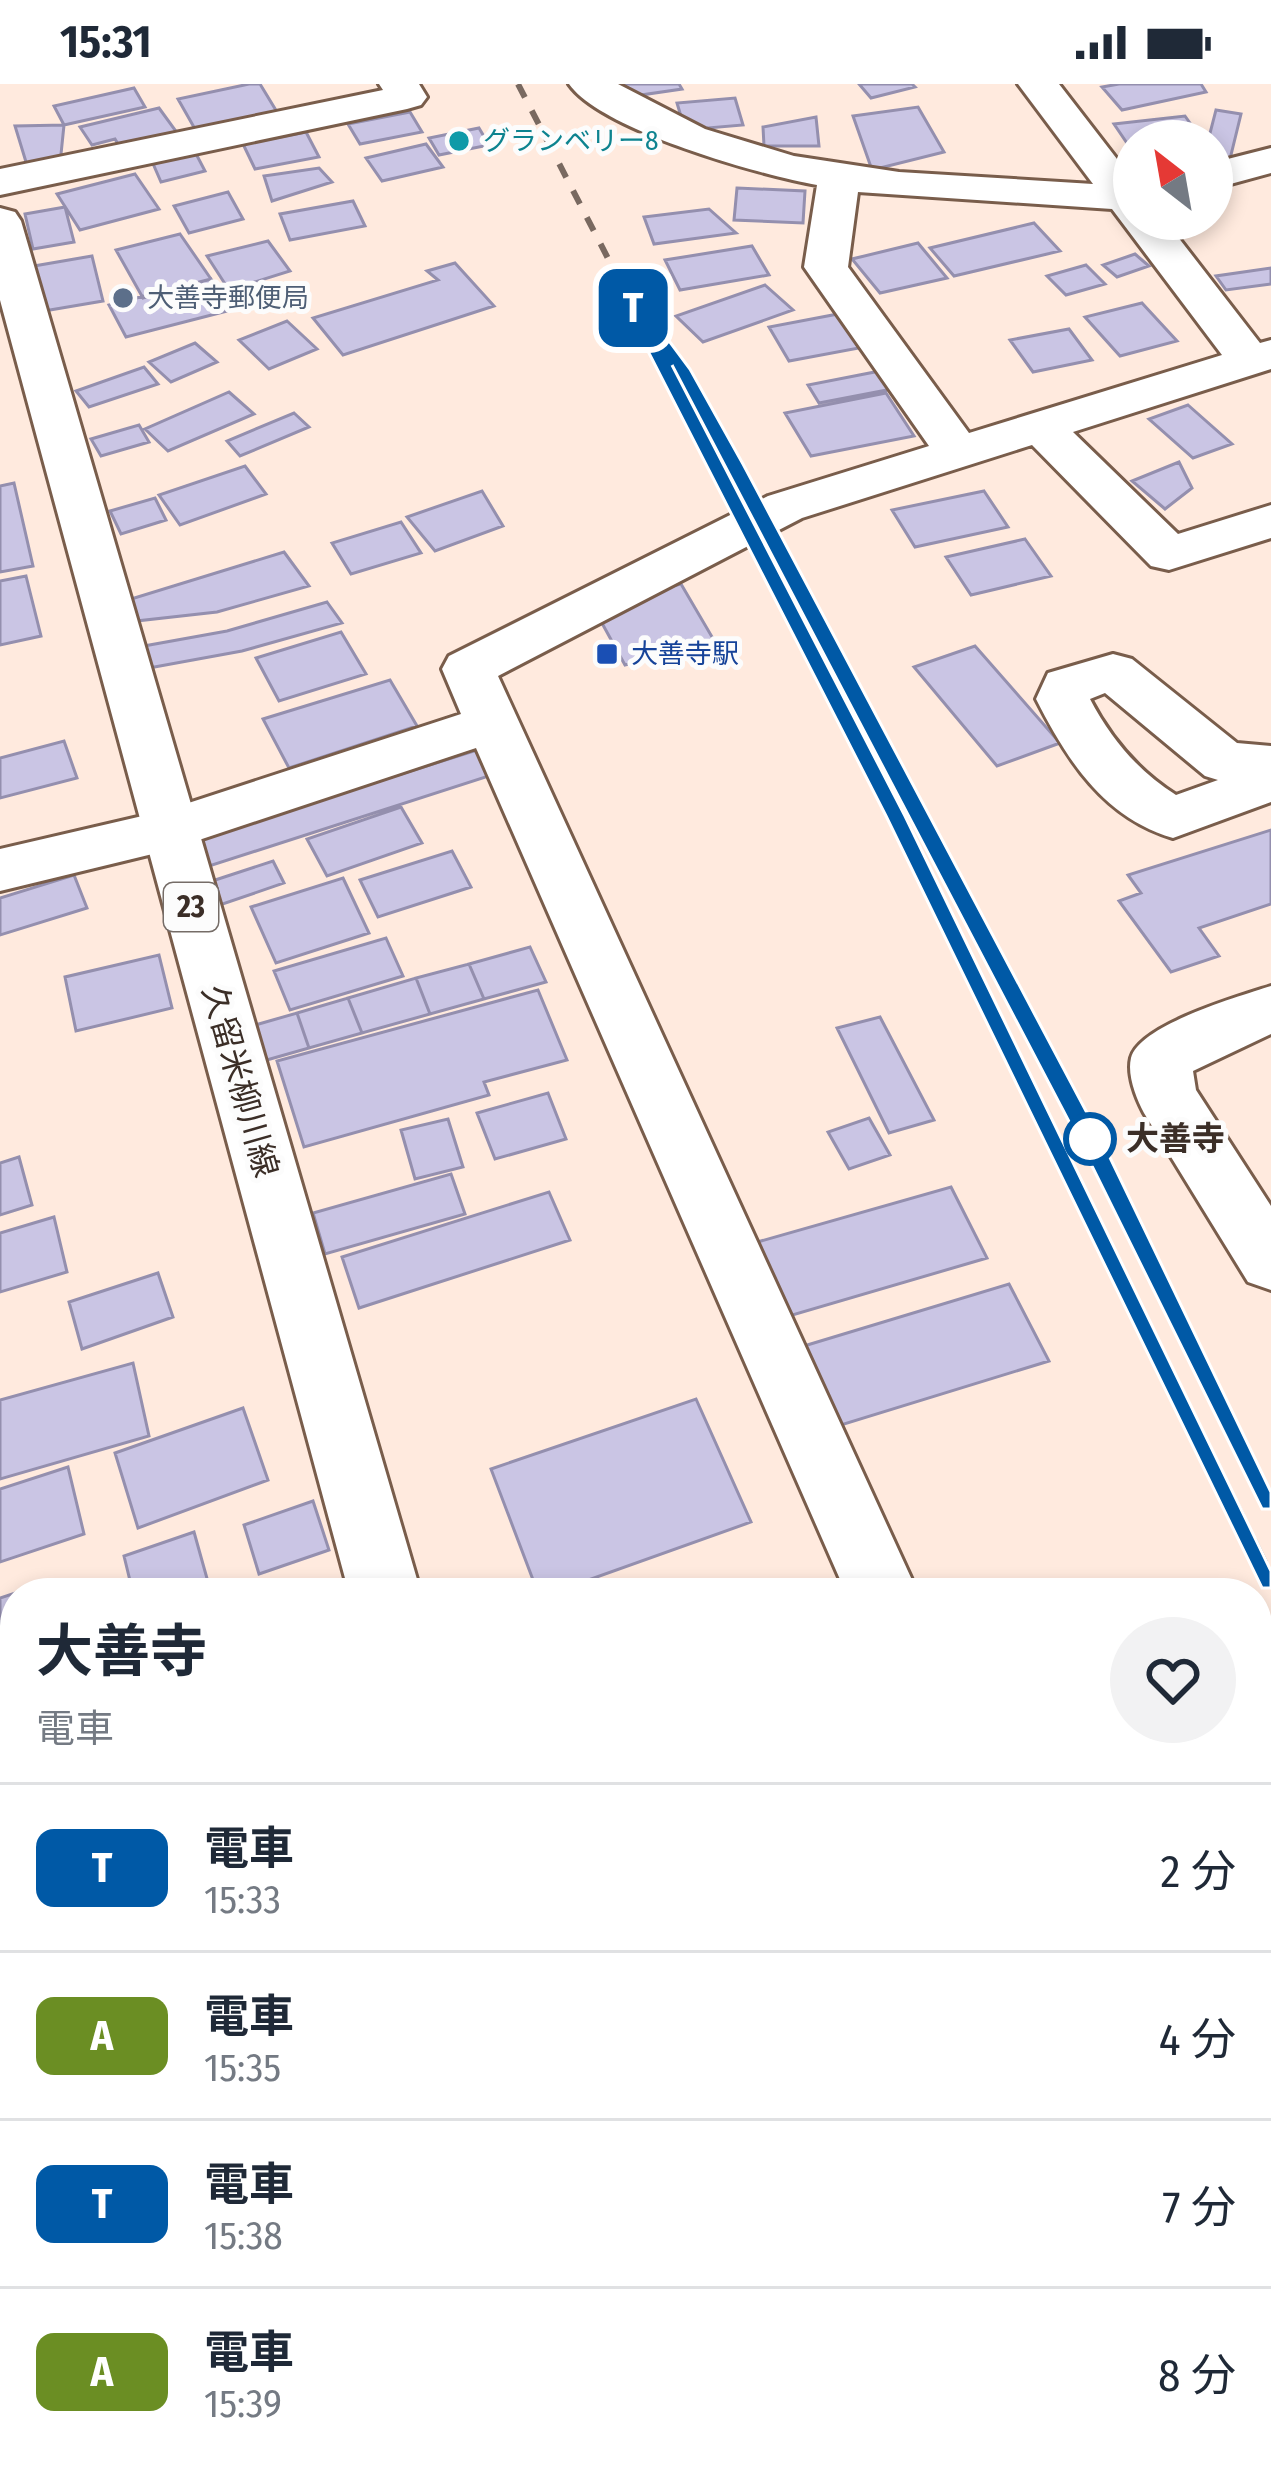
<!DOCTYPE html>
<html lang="ja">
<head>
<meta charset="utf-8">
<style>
  :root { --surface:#fff; --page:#f2f2f3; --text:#1f2937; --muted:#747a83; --line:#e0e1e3 }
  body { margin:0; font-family:"Fira Sans Condensed","Noto Sans JP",sans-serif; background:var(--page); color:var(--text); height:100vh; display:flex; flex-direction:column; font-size:45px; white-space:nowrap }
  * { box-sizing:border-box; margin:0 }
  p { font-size:39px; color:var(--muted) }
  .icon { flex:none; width:66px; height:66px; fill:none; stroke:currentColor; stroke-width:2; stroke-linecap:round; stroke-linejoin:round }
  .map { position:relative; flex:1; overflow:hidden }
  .details { position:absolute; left:0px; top:1494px; width:1272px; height:900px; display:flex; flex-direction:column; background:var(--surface); border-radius:48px 48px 0 0; box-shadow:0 6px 18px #0003 }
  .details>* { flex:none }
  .badge { padding:0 24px; border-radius:18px; font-size:42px; line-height:78px }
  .needle { width:78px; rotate:329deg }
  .tools { position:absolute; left:1113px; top:36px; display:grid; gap:24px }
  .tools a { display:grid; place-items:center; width:120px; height:120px; border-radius:50%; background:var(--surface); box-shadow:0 6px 18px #0003; font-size:60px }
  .map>.badge { position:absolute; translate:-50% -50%; box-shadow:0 0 0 6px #fff }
  .round { display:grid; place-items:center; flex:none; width:126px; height:126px; border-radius:63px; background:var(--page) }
  .head { display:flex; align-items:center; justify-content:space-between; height:204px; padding:0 36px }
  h1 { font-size:57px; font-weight:700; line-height:90px }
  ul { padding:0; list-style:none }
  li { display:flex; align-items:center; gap:36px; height:168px; padding:0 36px; border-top:3px solid var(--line) }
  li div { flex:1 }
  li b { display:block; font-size:45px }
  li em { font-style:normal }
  li .badge { min-width:132px; font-weight:700; text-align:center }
  .status { display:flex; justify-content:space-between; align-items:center; height:84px; padding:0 60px; background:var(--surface); direction:ltr }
  .status svg { height:33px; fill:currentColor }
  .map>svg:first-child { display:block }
  .building { fill:#cac5e4; stroke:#948fae; stroke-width:3 }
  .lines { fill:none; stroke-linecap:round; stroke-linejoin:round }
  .service-casing { stroke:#795d4b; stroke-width:6 }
  .minor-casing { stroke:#795d4b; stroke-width:6 }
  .tertiary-casing { stroke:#795d4b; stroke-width:6 }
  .primary-casing { stroke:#795d4b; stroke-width:6 }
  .service { fill:#fff; fill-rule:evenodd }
  .minor { fill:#fff; fill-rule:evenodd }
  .tertiary { fill:#fff; fill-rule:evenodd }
  .primary { fill:#fff; fill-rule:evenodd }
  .rail-far2 { stroke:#796960; stroke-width:6; stroke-dasharray:15 15; stroke-linecap:butt }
  .rail-far1 { stroke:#796960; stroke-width:9; stroke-dasharray:20 20; stroke-linecap:butt }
  .rail { stroke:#796960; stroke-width:10; stroke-dasharray:26 26; stroke-linecap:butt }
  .line { fill:#0059a6; stroke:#fff; stroke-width:3 }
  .culture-dot { fill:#0f9aa8; stroke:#fcfcfc; stroke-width:4.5 }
  .service-dot { fill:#5c6f8a; stroke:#fcfcfc; stroke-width:4.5 }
  .transit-dot { fill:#1a4fb4; stroke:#fcfcfc; stroke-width:4.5 }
  .stop-dot { fill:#fff; stroke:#0059a6; stroke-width:6 }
  .labels { text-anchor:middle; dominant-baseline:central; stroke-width:10; stroke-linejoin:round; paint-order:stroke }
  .far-culture-label { font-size:27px; fill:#0d838f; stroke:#fcfcfc; text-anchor:start }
  .far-service-label { font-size:27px; fill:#4e5e75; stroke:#fcfcfc; text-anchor:start }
  .far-transit-label { font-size:27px; fill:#164399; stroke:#fcfcfc; text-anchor:start }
  .shield { fill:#fcfcfc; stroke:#756c67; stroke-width:3 }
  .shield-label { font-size:30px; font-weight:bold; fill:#3b2e27 }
  .street-label { font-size:33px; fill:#3b2e27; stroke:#fcfcfc }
  .stop-label { font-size:33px; font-weight:bold; fill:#3b2e27; stroke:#fcfcfc; text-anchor:start }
</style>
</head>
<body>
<div class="status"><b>15:31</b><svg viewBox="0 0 49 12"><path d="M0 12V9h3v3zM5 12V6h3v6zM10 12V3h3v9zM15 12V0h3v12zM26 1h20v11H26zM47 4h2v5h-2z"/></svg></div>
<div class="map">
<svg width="1271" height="2394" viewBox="0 0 1271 2394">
  <rect width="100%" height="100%" fill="#ffeade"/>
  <path class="building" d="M 249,0 L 260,0 L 277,28 L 195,45 L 178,15 Z
    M 619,0 L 679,0 L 682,5 L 627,13 Z
    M 859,0 L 912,0 L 915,3 L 871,14 Z
    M 1119,0 L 1201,0 L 1206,8 L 1122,26 L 1102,3 Z
    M 134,4 L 145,23 L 64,41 L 54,22 Z
    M 735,14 L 743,41 L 685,46 L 677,19 Z
    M 918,23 L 944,68 L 872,86 L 853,32 Z
    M 159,24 L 178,50 L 121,65 L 115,55 L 92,61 L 80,43 Z
    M 1216,26 L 1241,30 L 1229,79 L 1212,76 L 1208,57 Z
    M 410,28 L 422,48 L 360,60 L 348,40 Z
    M 1185,32 L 1202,56 L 1134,57 L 1131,65 L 1114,40 Z
    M 816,33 L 819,62 L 764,62 L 763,43 Z
    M 64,41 L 60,80 L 30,91 L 15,42 Z
    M 479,44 L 489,61 L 439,71 L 429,54 Z
    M 306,48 L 319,73 L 255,85 L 243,60 Z
    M 426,60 L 443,83 L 382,97 L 366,74 Z
    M 193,64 L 205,87 L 161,98 L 151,75 Z
    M 319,84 L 332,98 L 272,117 L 264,92 Z
    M 135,90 L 159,125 L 80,146 L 57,110 Z
    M 737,104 L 805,107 L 803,139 L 734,136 Z
    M 228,108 L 243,135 L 189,149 L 174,122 Z
    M 353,117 L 365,142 L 290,156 L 280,130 Z
    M 65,123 L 74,158 L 33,165 L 25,130 Z
    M 709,125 L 736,149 L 654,160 L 644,133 Z
    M 1034,139 L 1060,167 L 954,192 L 930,164 Z
    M 180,150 L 211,195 L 143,214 L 116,166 Z
    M 268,157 L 290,187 L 229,206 L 207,172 Z
    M 918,159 L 947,194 L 880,209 L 852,175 Z
    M 752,162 L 769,191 L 680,206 L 665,176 Z
    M 1135,170 L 1149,182 L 1117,193 L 1103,181 Z
    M 92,172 L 103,217 L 44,227 L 34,182 Z
    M 455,179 L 494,222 L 343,271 L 313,234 L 438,196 L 427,187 Z
    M 1086,181 L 1105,200 L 1066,211 L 1047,192 Z
    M 1271,184 L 1271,200 L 1226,206 L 1216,192 Z
    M 211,195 L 231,226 L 126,253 L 109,221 Z
    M 765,201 L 793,226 L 703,258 L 676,232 Z
    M 1142,219 L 1177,257 L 1120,272 L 1085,233 Z
    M 838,230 L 859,264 L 789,277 L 769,243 Z
    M 287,237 L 317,265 L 269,285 L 239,256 Z
    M 1069,245 L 1092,276 L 1033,288 L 1010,256 Z
    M 195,259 L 217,278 L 171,298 L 149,278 Z
    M 144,283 L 158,300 L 89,323 L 76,307 Z
    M 880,287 L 892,305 L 819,319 L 808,301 Z
    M 229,308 L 254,330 L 168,367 L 145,345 Z
    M 886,309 L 914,352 L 811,372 L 785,329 Z
    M 1188,321 L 1232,360 L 1193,374 L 1149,335 Z
    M 294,329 L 309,343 L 240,372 L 227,357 Z
    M 139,341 L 149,358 L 101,372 L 91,355 Z
    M 1179,378 L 1192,404 L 1165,425 L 1132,397 Z
    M 245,382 L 266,410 L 180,441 L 159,411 Z
    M 14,399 L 33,482 L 0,488 L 0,402 Z
    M 482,407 L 503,442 L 435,467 L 407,433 Z
    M 984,407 L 1008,443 L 915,463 L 892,426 Z
    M 155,414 L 166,436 L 121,450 L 110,427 Z
    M 401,438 L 421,469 L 351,490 L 332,459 Z
    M 1025,455 L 1051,492 L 971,511 L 946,473 Z
    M 284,468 L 309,502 L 217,528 L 136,537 L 131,515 Z
    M 26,492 L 41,552 L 0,561 L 0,497 Z
    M 681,500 L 715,558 L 625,581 L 592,521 Z
    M 327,518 L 342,539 L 242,567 L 149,584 L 144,562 L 227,547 Z
    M 341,548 L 366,590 L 279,617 L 256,574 Z
    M 975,562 L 1060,659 L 997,682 L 914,583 Z
    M 390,596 L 417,642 L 289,684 L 263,635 Z
    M 64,657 L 77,694 L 0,714 L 0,674 Z
    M 477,666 L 492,691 L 203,784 L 190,757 Z
    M 401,723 L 422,759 L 327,792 L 307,755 Z
    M 1271,746 L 1271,820 L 1199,844 L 1219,872 L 1171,888 L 1119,817 L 1141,809 L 1128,791 Z
    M 452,767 L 471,803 L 378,833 L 360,796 Z
    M 273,777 L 284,799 L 211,824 L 200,801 Z
    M 74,791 L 87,824 L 0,851 L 0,814 Z
    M 343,794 L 369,849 L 276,879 L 251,823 Z
    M 386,854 L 403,892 L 290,926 L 274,887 Z
    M 530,863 L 546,898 L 484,915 L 469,880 Z
    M 159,871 L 172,924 L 76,947 L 65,893 Z
    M 469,880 L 484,915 L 430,930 L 416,894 Z
    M 416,894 L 430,930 L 362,949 L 348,914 Z
    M 538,906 L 567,976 L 484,998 L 489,1011 L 304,1063 L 277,977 Z
    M 348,914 L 362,949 L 309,964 L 297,929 Z
    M 297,929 L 309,964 L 249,981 L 238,946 Z
    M 880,933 L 934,1036 L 889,1049 L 837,944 Z
    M 548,1009 L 566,1055 L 495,1075 L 477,1029 Z
    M 869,1034 L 890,1071 L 849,1085 L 828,1048 Z
    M 448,1035 L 463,1083 L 415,1095 L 401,1046 Z
    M 19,1073 L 32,1121 L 0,1131 L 0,1079 Z
    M 451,1090 L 465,1130 L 325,1170 L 313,1129 Z
    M 951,1103 L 987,1174 L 772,1237 L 740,1163 Z
    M 549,1108 L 570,1156 L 359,1224 L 342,1173 Z
    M 54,1133 L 67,1188 L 0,1208 L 0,1149 Z
    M 158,1189 L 173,1233 L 82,1265 L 69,1218 Z
    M 1009,1200 L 1049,1277 L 828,1345 L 794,1265 Z
    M 133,1279 L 149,1352 L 0,1395 L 0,1316 Z
    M 696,1315 L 751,1438 L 552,1509 L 538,1509 L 491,1385 Z
    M 243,1324 L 268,1396 L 138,1444 L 115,1369 Z
    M 68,1383 L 84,1450 L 0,1478 L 0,1405 Z
    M 313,1417 L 329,1466 L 259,1490 L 244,1441 Z
    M 194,1448 L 208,1498 L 174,1509 L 133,1509 L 124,1472 Z
    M 15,1509 L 15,1565 L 0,1570 L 0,1514 Z
    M 15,1722 L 15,1785 L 5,1725 Z
    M 15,1836 L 15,1953 L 0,1958 L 0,1841 Z
    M 1271,2103 L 1271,2236 L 1260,2241 L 1257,2109 Z
    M 15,2309 L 15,2379 L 161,2379 L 127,2394 L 16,2394 L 2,2314 Z
    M 256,2379 L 345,2379 L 349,2394 L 223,2394 Z
    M 726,2379 L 924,2379 L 931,2394 L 717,2394 Z"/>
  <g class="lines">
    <defs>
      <path id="service" d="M 1271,1989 L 1271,2031 L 1257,2033 L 1257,1991 Z"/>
      <path id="minor" d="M 379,0 L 419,0 L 427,13 L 421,21 L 407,25 L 0,111 L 0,85 L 383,6 Z
        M 569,0 L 618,0 L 705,45 L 794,72 L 899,88 L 1093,100 L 1018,0 L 1059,0 L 1134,97 L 1134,135 L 1164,135 L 1260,259 L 1271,256 L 1271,285 L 1073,348 L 1178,450 L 1271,421 L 1271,454 L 1169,486 L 1151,482 L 1032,361 L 802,434 L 498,592 L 918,1509 L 846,1509 L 476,664 L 169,766 L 0,807 L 0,765 L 164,727 L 461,630 L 442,585 L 449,572 L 768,412 L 929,362 L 804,183 L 817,101 C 760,91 601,46 569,0 ZM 858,108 L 1112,125 L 1222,271 L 969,349 L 848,183 Z
        M 1271,64 L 1271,89 L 1212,105 L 1212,79 Z
        M 1113,570 L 1132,575 L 1237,659 L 1271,662 L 1271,718 L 1173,754 C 1104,734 1067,676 1036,615 L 1048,589 ZM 1105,609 L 1205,692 L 1218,696 L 1176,711 C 1138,687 1111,655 1090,615 Z
        M 1271,902 L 1271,950 L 1193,987 L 1196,1006 L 1271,1122 L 1271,1206 L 1248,1198 L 1144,1029 C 1136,1014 1127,991 1131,974 C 1139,941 1240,912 1271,902 Z
        M 1271,2346 L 1271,2394 L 1221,2394 L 1227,2379 L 1257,2379 L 1257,2352 Z"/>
      <path id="tertiary" d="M 15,2177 L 15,2265 L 0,2271 L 0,2183 Z"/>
      <path id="primary" d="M 0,124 L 15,128 L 21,137 L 421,1509 L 349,1509 L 0,216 Z
        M 595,2379 L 687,2379 L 692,2394 L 600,2394 Z"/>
    </defs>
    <use href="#service" class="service-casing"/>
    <use href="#minor" class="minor-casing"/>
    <use href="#tertiary" class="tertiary-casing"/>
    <use href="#primary" class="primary-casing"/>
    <use href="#service" class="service"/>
    <use href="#minor" class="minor"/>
    <use href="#tertiary" class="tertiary"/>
    <use href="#primary" class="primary"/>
    <path class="rail-far2" d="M 518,0 L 822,589
      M 697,312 L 755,424
      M 817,541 L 842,589"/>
    <path class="rail-far1" d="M 821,586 L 1207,1366
      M 841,586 L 1095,1065 L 1246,1366"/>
    <path class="rail" d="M 1206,1363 L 1271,1495
      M 1244,1363 L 1271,1417"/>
  </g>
  <path class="line" d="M 618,188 L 690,285 L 743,380 L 1103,1059 L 1271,1408 L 1271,1425 L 1262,1425 L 1086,1070 L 672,281 L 905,732 L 1271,1487 L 1271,1504 L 1262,1504 L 886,732 L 610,193 Z"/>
  <circle class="culture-dot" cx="459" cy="57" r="12"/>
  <circle class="service-dot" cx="123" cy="214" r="12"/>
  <rect class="transit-dot" x="595" y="558" width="24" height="24" rx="6"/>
  <circle class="stop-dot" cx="1090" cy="1055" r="24"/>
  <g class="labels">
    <g class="far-culture-label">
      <text x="483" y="57">グランベリー8</text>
    </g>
    <g class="far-service-label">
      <text x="147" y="214">大善寺郵便局</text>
    </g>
    <g class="far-transit-label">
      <text x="631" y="570">大善寺駅</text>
    </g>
    <rect class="shield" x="164" y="799" width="54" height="48" rx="9"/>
    <g class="shield-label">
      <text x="191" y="823">23</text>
    </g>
    <g class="street-label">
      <text transform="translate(240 997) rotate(74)">久留米柳川線</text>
    </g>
    <g class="stop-label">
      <text x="1126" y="1055">大善寺</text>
    </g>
  </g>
</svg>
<div class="tools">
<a><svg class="needle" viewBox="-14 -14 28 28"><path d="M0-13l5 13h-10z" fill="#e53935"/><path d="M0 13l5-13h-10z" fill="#747a83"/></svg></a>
</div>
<b class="badge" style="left:633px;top:224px;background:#0059a6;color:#fff">T</b>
<section class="details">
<div class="head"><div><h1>大善寺</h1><p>電車</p></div><a class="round"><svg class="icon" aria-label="heart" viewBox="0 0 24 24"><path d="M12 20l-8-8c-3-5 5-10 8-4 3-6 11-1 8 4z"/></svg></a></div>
<ul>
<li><span class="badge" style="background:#0059a6;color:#fff">T</span><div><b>電車</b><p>15:33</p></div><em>2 分</em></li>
<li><span class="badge" style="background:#6b8e23;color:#fff">A</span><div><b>電車</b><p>15:35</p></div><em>4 分</em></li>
<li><span class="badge" style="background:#0059a6;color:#fff">T</span><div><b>電車</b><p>15:38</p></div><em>7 分</em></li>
<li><span class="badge" style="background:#6b8e23;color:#fff">A</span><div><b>電車</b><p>15:39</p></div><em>8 分</em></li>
</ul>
</section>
</div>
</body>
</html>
